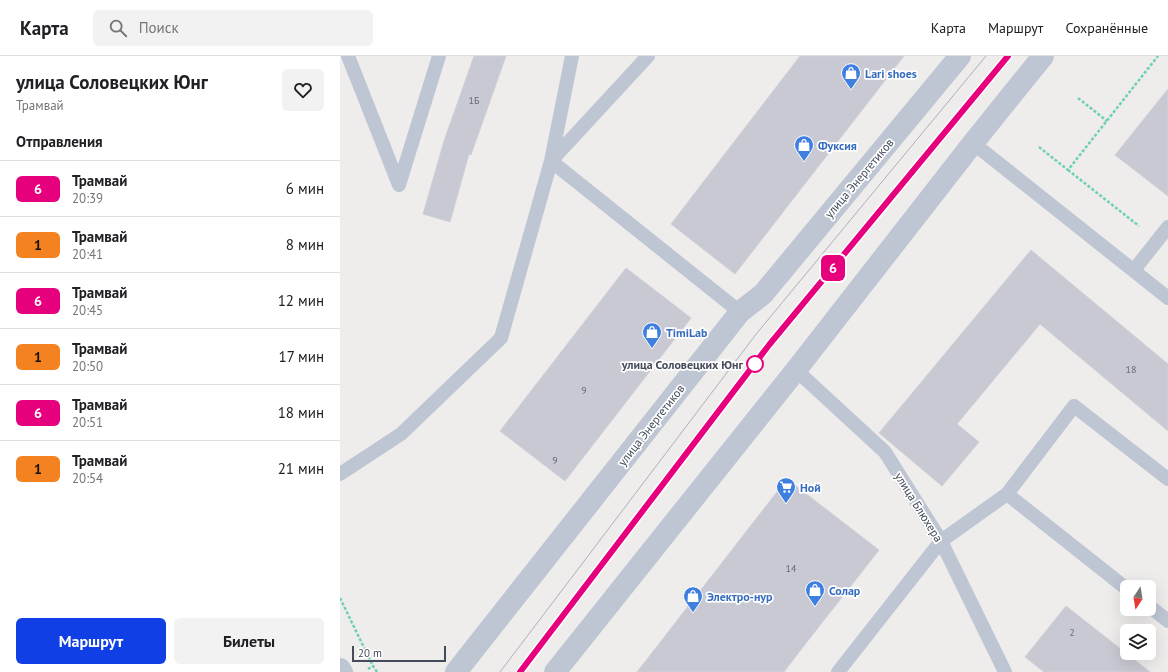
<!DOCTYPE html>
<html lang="ru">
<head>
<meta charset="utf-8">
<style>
  :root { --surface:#fff; --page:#f2f2f2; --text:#202124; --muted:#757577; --line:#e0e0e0; --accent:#1040e5 }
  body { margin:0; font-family:"PT Sans",sans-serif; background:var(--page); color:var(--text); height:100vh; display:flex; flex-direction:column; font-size:15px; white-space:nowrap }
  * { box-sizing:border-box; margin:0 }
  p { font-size:13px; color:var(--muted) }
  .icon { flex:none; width:22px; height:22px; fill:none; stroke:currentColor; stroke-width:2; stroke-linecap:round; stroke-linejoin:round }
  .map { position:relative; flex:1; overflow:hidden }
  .drawer { display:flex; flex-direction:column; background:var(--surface); width:340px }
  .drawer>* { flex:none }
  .badge { padding:0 8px; border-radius:6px; font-size:14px; line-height:26px }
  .needle { width:26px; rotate:192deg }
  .controls { position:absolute; left:780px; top:524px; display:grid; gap:8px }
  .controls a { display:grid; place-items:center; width:36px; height:36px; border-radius:6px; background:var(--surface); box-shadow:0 4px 16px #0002; font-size:20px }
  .scale { position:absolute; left:12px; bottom:10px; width:94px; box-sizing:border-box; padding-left:4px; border:2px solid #444b5a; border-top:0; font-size:11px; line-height:14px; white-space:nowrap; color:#444b5a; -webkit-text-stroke:3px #fff; paint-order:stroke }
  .map>.badge { position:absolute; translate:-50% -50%; box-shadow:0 0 0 2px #fff }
  h2 { padding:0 16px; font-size:15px; line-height:36px }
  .round { display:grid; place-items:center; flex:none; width:42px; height:42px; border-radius:6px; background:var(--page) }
  .headline { display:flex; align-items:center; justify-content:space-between; height:68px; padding:0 16px }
  h1 { font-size:19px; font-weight:700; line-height:30px }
  .cta { display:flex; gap:8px; margin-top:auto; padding:8px 16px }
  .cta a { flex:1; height:46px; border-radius:6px; background:var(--accent); color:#fff; font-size:16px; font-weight:700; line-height:46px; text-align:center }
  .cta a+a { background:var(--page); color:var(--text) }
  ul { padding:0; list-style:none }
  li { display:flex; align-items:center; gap:12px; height:56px; padding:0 16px; border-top:1px solid var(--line) }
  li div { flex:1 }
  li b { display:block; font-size:15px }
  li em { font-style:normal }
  li .badge { min-width:44px; font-weight:700; text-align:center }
  header { display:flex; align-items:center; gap:24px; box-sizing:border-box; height:56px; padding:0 20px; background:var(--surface); border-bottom:1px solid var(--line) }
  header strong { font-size:19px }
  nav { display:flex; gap:22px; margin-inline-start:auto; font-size:14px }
  .search { width:280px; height:36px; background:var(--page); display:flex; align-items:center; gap:10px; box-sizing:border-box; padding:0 14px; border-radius:6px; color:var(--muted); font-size:15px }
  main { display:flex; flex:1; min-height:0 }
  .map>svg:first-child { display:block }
  .building { fill:#c8c9d2; stroke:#d0d0d8 }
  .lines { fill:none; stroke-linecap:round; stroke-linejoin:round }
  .path { stroke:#6dd0b4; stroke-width:2.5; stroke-dasharray:3 2; stroke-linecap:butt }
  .lane { stroke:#bec5d3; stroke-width:14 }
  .street { stroke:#bec5d3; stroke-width:22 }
  .tram { stroke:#aeafb7; stroke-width:1 }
  .line-casing { stroke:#fff; stroke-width:9 }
  .line { stroke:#e6007e; stroke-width:6 }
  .stop-dot { fill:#fff; stroke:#e6007e; stroke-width:2 }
  .labels { text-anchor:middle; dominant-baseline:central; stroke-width:3.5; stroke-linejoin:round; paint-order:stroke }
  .number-label { font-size:10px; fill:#656a78 }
  .shop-label { font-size:12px; font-weight:bold; fill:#366cbe; stroke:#fff; text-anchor:start }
  .street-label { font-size:12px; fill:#444b5a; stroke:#fff }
  .stop-label { font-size:12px; font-weight:bold; fill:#444b5a; stroke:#fff; text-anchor:end }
</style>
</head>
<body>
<header>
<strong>Карта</strong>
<div class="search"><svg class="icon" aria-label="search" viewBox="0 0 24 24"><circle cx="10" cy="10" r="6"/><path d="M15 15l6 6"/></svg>Поиск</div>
<nav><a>Карта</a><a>Маршрут</a><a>Сохранённые</a></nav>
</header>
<main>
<section class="drawer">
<div class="headline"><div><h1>улица Соловецких Юнг</h1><p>Трамвай</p></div><a class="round"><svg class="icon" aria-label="heart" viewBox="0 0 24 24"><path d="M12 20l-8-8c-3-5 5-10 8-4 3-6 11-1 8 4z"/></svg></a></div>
<h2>Отправления</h2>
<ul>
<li><span class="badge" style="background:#e6007e;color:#fff">6</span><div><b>Трамвай</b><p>20:39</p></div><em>6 мин</em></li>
<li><span class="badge" style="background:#f58220;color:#111">1</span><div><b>Трамвай</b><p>20:41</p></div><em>8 мин</em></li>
<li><span class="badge" style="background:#e6007e;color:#fff">6</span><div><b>Трамвай</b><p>20:45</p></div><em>12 мин</em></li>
<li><span class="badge" style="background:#f58220;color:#111">1</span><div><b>Трамвай</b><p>20:50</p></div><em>17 мин</em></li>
<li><span class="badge" style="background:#e6007e;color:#fff">6</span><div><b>Трамвай</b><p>20:51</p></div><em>18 мин</em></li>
<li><span class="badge" style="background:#f58220;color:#111">1</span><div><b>Трамвай</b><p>20:54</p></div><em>21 мин</em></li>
</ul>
<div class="cta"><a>Маршрут</a><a>Билеты</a></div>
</section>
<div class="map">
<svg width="828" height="616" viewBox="0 0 828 616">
  <rect width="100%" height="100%" fill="#efecec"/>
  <path class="building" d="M 134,0 L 166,0 L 131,99 L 129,98 L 110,166 L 83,158 L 104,85 Z
    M 460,0 L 564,0 L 395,218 L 331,168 Z
    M 828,33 L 828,140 L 775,99 Z
    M 691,194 L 828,308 L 828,375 L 700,268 L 617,368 L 639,386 L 602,430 L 539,377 Z
    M 286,212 L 351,262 L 225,425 L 160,375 Z
    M 447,423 L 539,494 L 463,591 L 444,616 L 297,616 Z
    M 726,550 L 810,616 L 704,616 L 685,601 Z"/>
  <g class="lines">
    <path class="path" d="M 738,42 L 767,65
      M 699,91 L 728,114 L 818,0
      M 728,114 L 799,170
      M 0,542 L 33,610
      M 28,613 L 33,610 L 37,616"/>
    <path class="lane" d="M 8,0 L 59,129 L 99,0
      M 308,0 L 211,105 L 400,256
      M 633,87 L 828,242
      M 794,214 L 828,171
      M 456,314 L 545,396 L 601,485 L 665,616
      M 0,418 L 61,378 L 161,282 L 211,105 L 232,0
      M 667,438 L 787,533
      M 809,550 L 828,565
      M 498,616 L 601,485 L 667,438 L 734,350 L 828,423"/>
    <path class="street" d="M 0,613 L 2,616
      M 116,616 L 400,256 L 423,238 L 620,0
      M 215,616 L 456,314 L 633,87 L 703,0"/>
    <path class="tram" d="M 160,616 L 417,277 L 646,0
      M 180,616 L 429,289 L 668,0"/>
  </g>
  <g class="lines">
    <defs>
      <path id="line" d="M 180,616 L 429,289 L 668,0"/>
    </defs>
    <use href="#line" class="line-casing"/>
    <use href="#line" class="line"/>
  </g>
  <defs>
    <symbol id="shop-pin" viewBox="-11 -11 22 30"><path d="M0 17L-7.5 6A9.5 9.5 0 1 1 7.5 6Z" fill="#3f7fe0" stroke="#fff"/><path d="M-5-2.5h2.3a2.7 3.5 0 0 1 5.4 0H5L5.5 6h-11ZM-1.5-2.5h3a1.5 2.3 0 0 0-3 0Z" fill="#fff"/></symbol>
    <symbol id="supermarket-pin" viewBox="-11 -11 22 30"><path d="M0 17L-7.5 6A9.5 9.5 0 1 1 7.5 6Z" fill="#3f7fe0" stroke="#fff"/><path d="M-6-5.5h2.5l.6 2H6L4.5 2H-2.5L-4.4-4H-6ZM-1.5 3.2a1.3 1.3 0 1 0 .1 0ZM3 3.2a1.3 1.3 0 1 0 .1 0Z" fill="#fff"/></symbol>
  </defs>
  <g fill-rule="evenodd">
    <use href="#shop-pin" x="500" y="6" width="22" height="30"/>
    <use href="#shop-pin" x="453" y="78" width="22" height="30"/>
    <use href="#shop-pin" x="301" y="265" width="22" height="30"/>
    <use href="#supermarket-pin" x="435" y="420" width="22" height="30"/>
    <use href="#shop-pin" x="464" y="523" width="22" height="30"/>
    <use href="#shop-pin" x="342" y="529" width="22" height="30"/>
  </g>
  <circle class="stop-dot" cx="415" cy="308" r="8"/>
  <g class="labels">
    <g class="number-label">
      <text x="134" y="44">1Б</text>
      <text x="791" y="313">18</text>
      <text x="244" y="334">9</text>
      <text x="215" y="404">9</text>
      <text x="451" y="512">14</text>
      <text x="732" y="576">2</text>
    </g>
    <g class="shop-label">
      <text x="525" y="17">Lari shoes</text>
      <text x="478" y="89">Фуксия</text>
      <text x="326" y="276">TimiLab</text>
      <text x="460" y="431">Ной</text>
      <text x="489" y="534">Солар</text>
      <text x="367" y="540">Электро-нур</text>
    </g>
    <g class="street-label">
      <text transform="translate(519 122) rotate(-50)">улица Энергетиков</text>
      <text transform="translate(311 369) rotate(-52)">улица Энергетиков</text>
      <text transform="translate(579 451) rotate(58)">улица Блюхера</text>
    </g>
    <g class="stop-label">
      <text x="403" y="308">улица Соловецких Юнг</text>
    </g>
  </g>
</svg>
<div class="controls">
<a><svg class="needle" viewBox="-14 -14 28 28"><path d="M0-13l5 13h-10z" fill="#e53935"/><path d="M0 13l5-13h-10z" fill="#757577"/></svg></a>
<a><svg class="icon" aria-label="layers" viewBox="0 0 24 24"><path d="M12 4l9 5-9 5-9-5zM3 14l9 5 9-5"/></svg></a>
</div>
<div class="scale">20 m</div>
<b class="badge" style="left:493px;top:212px;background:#e6007e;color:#fff">6</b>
</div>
</main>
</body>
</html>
